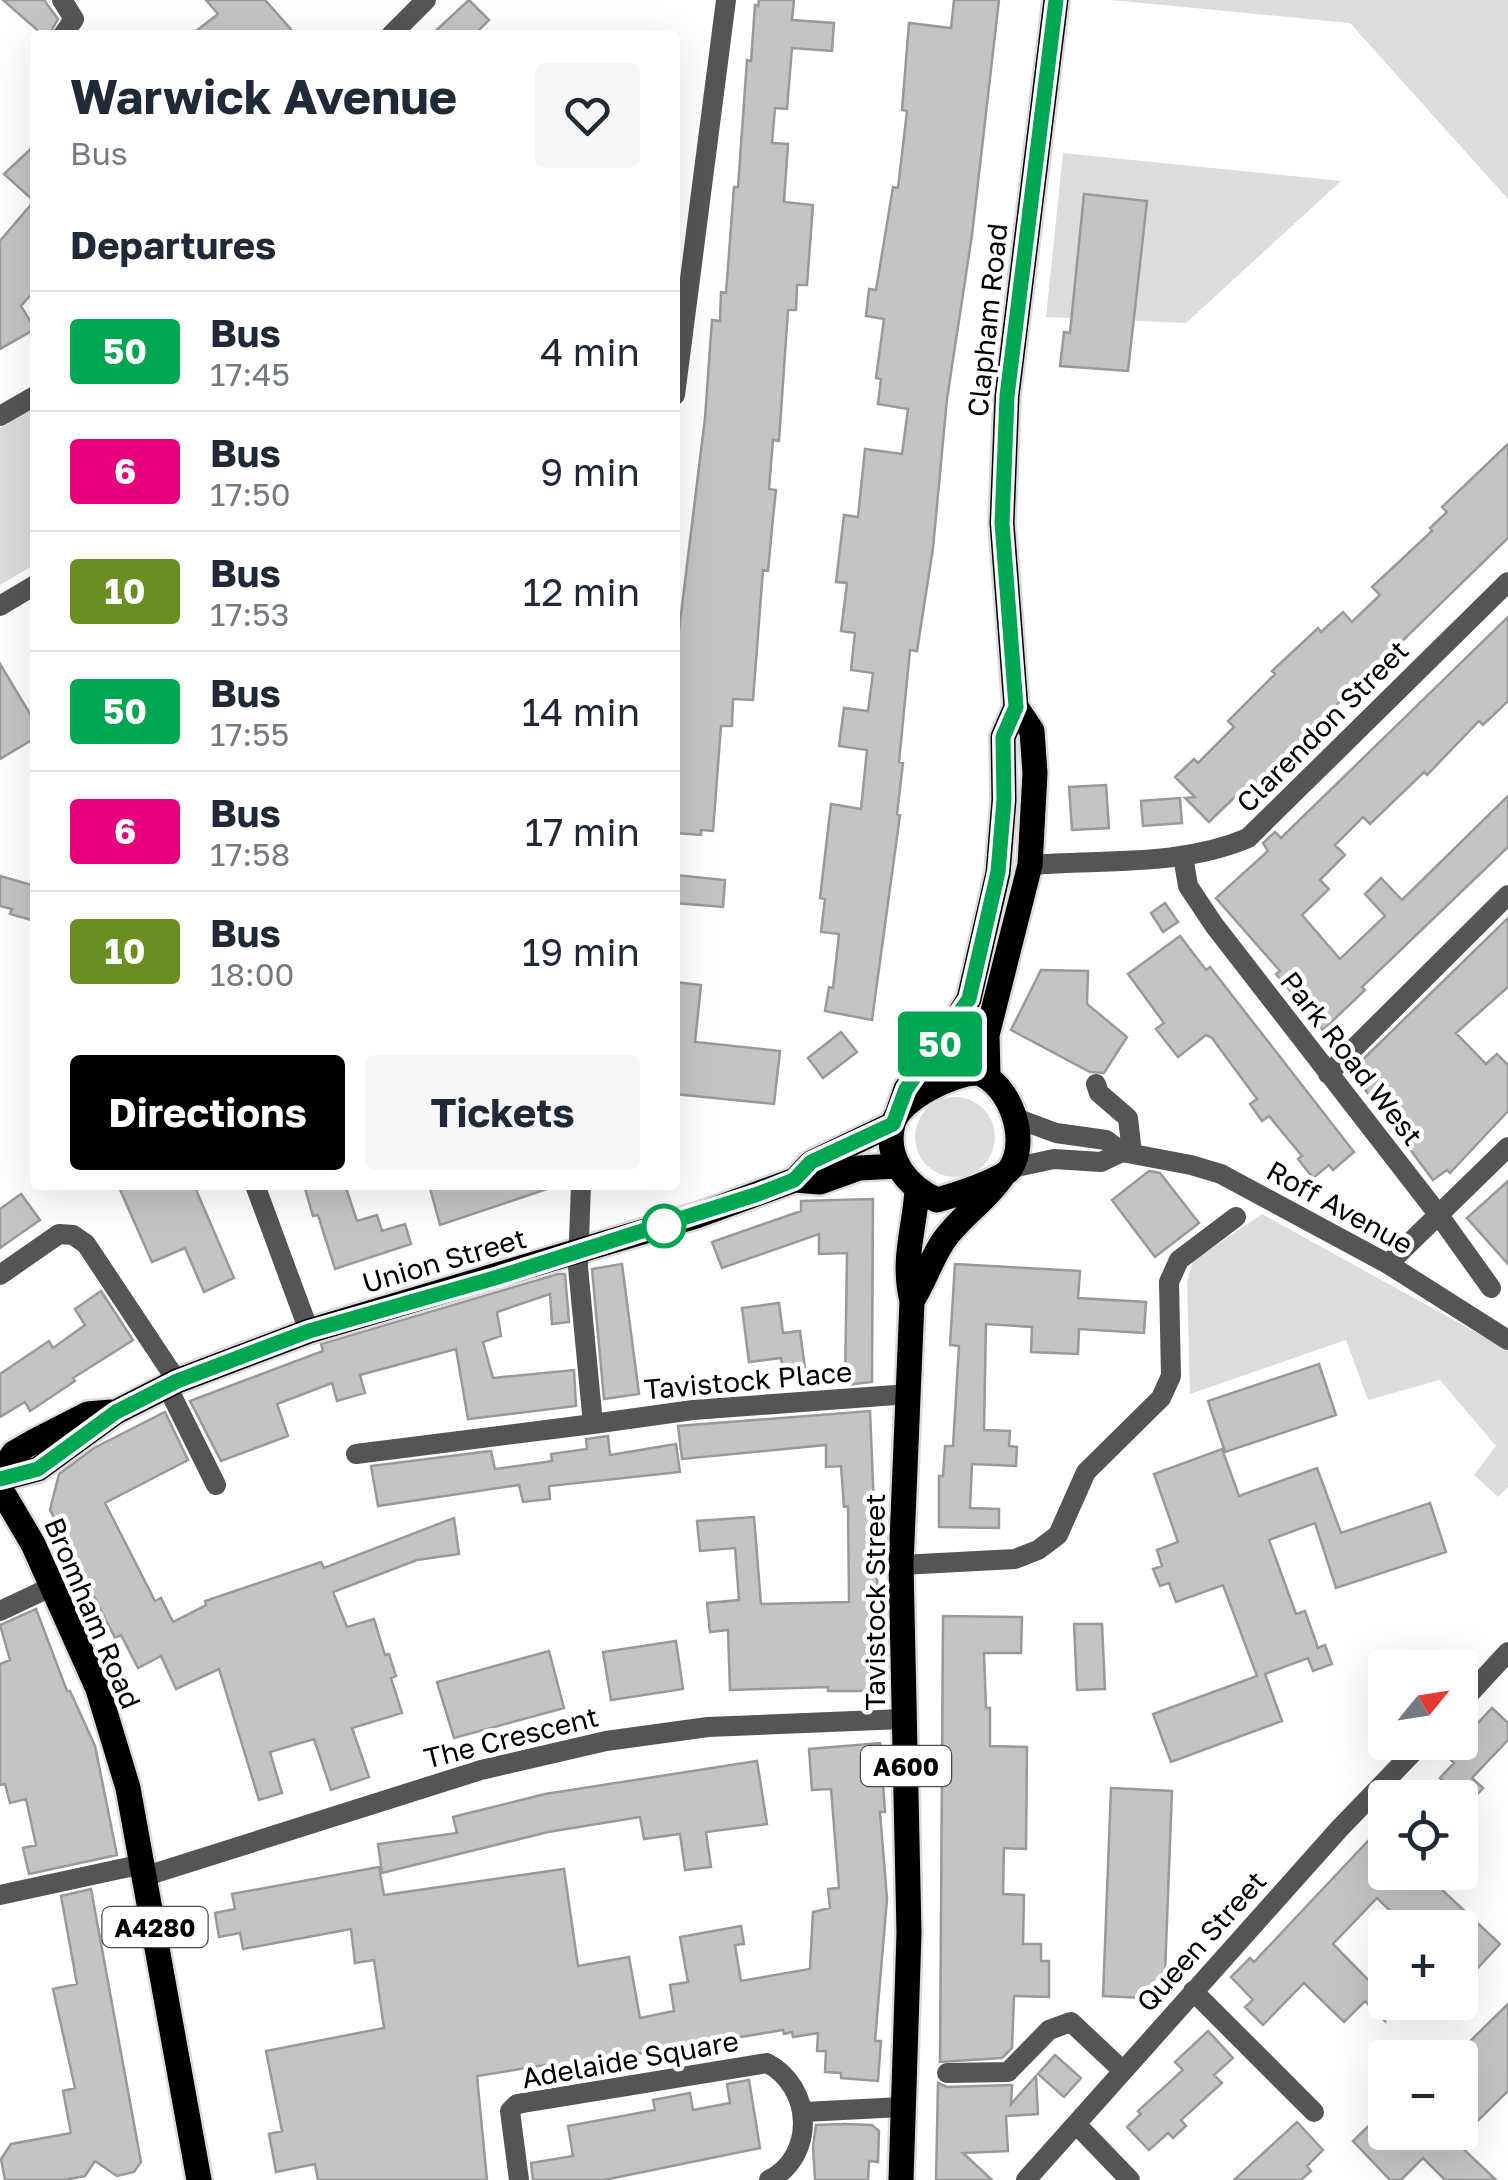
<!DOCTYPE html>
<html lang="en">
<head>
<meta charset="utf-8">
<style>
  :root { --surface:#fff; --page:#f6f6f7; --text:#1f2937; --muted:#747a83; --line:#e0e1e3; --accent:#000 }
  body { margin:0; font-family:"Golos Text",sans-serif; background:var(--page); color:var(--text); height:100vh; display:flex; flex-direction:column; font-size:38px; white-space:nowrap }
  * { box-sizing:border-box; margin:0 }
  p { font-size:32px; color:var(--muted) }
  .icon { flex:none; width:55px; height:55px; fill:none; stroke:currentColor; stroke-width:2; stroke-linecap:round; stroke-linejoin:round }
  .map { position:relative; flex:1; overflow:hidden }
  .sheet { position:absolute; left:30px; top:30px; width:650px; height:1160px; display:flex; flex-direction:column; background:var(--surface); border-radius:10px; box-shadow:0 10px 40px #0002 }
  .sheet>* { flex:none }
  .badge { padding:0 20px; border-radius:8px; font-size:35px; line-height:65px }
  .needle { width:65px; rotate:60deg }
  .buttons { position:absolute; left:1368px; top:1650px; display:grid; gap:20px }
  .buttons a { display:grid; place-items:center; width:110px; height:110px; border-radius:10px; background:var(--surface); box-shadow:0 10px 40px #0002; font-size:50px }
  .map>.badge { position:absolute; translate:-50% -50%; box-shadow:0 0 0 5px #fff }
  h2 { padding:0 40px; font-size:38px; line-height:90px }
  .round { display:grid; place-items:center; flex:none; width:105px; height:105px; border-radius:10px; background:var(--page) }
  .overview { display:flex; align-items:center; justify-content:space-between; height:170px; padding:0 40px }
  h1 { font-size:48px; font-weight:700; line-height:75px }
  .cta { display:flex; gap:20px; margin-top:auto; padding:20px 40px }
  .cta a { flex:1; height:115px; border-radius:10px; background:var(--accent); color:#fff; font-size:40px; font-weight:700; line-height:115px; text-align:center }
  .cta a+a { background:var(--page); color:var(--text) }
  ul { padding:0; list-style:none }
  li { display:flex; align-items:center; gap:30px; height:120px; padding:0 40px; border-top:2px solid var(--line) }
  li div { flex:1 }
  li b { display:block; font-size:38px }
  li em { font-style:normal }
  li .badge { min-width:110px; font-weight:700; text-align:center }
  .map>svg:first-child { display:block }
  .green { fill:#dcdcdc }
  .building { fill:#c4c4c4; stroke:#999; stroke-width:2.5 }
  .lines { fill:none; stroke-linecap:round; stroke-linejoin:round }
  .primary-casing { stroke:#dbdbdb; stroke-width:30 }
  .minor { stroke:#555; stroke-width:20 }
  .tertiary { stroke:#555; stroke-width:20 }
  .primary { stroke:#000; stroke-width:25 }
  .line-casing { stroke:#fff; stroke-width:22 }
  .line { stroke:#00a651; stroke-width:15 }
  .stop-dot { fill:#fff; stroke:#00a651; stroke-width:5 }
  .labels { text-anchor:middle; dominant-baseline:central; stroke-width:9; stroke-linejoin:round; paint-order:stroke }
  .shield { fill:#fff; stroke:#4c4c4c; stroke-width:2.5 }
  .shield-label { font-size:25px; font-weight:bold; fill:#000 }
  .street-label { font-size:28px; fill:#000; stroke:#fff }
</style>
</head>
<body>
<div class="map">
<svg width="1508" height="2180" viewBox="0 0 1508 2180">
  <rect width="100%" height="100%" fill="#fff"/>
  <path class="green" d="M 1111,0 L 1508,0 L 1508,199 L 1350,23 Z
    M 1063,153 L 1341,181 L 1186,323 L 1046,317 Z
    M 35,408 L 35,564 L 0,585 L 0,428 Z
    M915 1137a40 40 0 1 1 80 0a40 40 0 1 1-80 0Z
    M 1262,1214 L 1508,1350 L 1508,1487 L 1498,1497 L 1474,1475 L 1496,1446 L 1440,1380 L 1368,1400 L 1346,1340 L 1190,1394 L 1187,1281 L 1193,1261 Z"/>
  <path class="building" d="M 3,0 L 44,0 L 58,19 L 49,35 L 43,35 Z
    M 206,0 L 265,0 L 296,35 L 191,35 L 218,14 Z
    M 469,0 L 489,20 L 474,35 L 431,35 Z
    M 759,0 L 794,0 L 792,20 L 834,23 L 832,51 L 792,48 L 787,109 L 775,108 L 772,143 L 788,144 L 784,202 L 813,205 L 807,285 L 797,285 L 796,310 L 788,310 L 779,441 L 773,440 L 769,489 L 776,490 L 773,518 L 768,571 L 763,570 L 753,700 L 733,699 L 732,726 L 721,726 L 713,831 L 701,830 L 701,835 L 675,833 L 676,655 L 705,418 L 712,320 L 720,321 L 721,292 L 726,293 L 734,187 L 738,187 L 747,60 L 751,61 L 755,5 L 758,6 Z
    M 954,0 L 999,0 L 972,235 L 947,399 L 933,548 L 917,651 L 910,650 L 899,762 L 903,763 L 897,814 L 900,815 L 872,1020 L 825,1011 L 829,987 L 833,988 L 839,934 L 821,932 L 825,899 L 820,898 L 831,804 L 861,809 L 867,750 L 839,746 L 844,708 L 868,711 L 873,673 L 851,670 L 855,633 L 841,631 L 847,583 L 836,582 L 844,515 L 858,517 L 865,449 L 902,454 L 908,409 L 878,404 L 881,379 L 876,378 L 884,319 L 866,316 L 869,289 L 876,290 L 893,187 L 898,188 L 907,111 L 902,110 L 909,23 L 951,28 Z
    M 35,145 L 35,290 L 21,306 L 35,329 L 0,349 L 0,241 L 34,201 L 4,174 Z
    M 1084,194 L 1147,201 L 1128,371 L 1060,366 L 1064,332 L 1070,333 Z
    M 1508,444 L 1508,538 L 1242,797 L 1239,793 L 1209,822 L 1185,798 L 1195,797 L 1175,777 L 1194,759 L 1198,763 L 1234,727 L 1228,721 L 1275,674 L 1272,671 L 1318,628 L 1321,632 L 1343,612 L 1352,622 L 1380,595 L 1372,587 L 1432,531 L 1430,528 L 1447,512 L 1442,507 Z
    M 1508,617 L 1508,701 L 1483,725 L 1479,721 L 1427,775 L 1424,772 L 1370,824 L 1363,817 L 1335,845 L 1345,855 L 1320,880 L 1329,889 L 1302,915 L 1340,959 L 1385,916 L 1365,894 L 1381,878 L 1402,900 L 1508,796 L 1508,847 L 1362,987 L 1365,990 L 1323,1030 L 1276,974 L 1280,971 L 1216,898 L 1268,851 L 1263,843 L 1275,832 L 1281,838 Z
    M 0,664 L 35,722 L 35,738 L 0,759 Z
    M 1106,785 L 1109,828 L 1072,830 L 1069,787 Z
    M 1180,798 L 1182,823 L 1143,826 L 1141,801 Z
    M 675,875 L 725,880 L 723,907 L 675,903 Z
    M 0,876 L 35,886 L 35,921 L 10,914 L 12,909 L 0,906 Z
    M 1165,903 L 1178,922 L 1163,932 L 1151,913 Z
    M 1508,918 L 1508,987 L 1456,1033 L 1486,1064 L 1497,1054 L 1508,1065 L 1508,1111 L 1450,1173 L 1447,1170 L 1433,1180 L 1351,1071 Z
    M 1180,936 L 1206,970 L 1210,967 L 1354,1152 L 1333,1170 L 1329,1165 L 1313,1178 L 1298,1159 L 1302,1156 L 1269,1116 L 1262,1121 L 1250,1104 L 1257,1099 L 1212,1038 L 1206,1035 L 1178,1057 L 1156,1029 L 1164,1023 L 1128,974 Z
    M 1041,970 L 1088,971 L 1087,1004 L 1127,1037 L 1104,1073 L 1090,1072 L 1011,1030 Z
    M 675,982 L 701,985 L 695,1042 L 780,1051 L 774,1104 L 675,1094 Z
    M 841,1032 L 857,1052 L 823,1078 L 808,1058 Z
    M 1149,1171 L 1160,1173 L 1199,1223 L 1155,1257 L 1112,1200 Z
    M 1508,1181 L 1508,1264 L 1467,1218 Z
    M 118,1185 L 194,1185 L 234,1278 L 204,1292 L 185,1248 L 152,1262 Z
    M 304,1185 L 345,1185 L 357,1221 L 377,1215 L 382,1231 L 405,1224 L 411,1244 L 335,1269 L 318,1215 L 313,1216 Z
    M 439,1185 L 549,1185 L 550,1188 L 440,1225 L 430,1188 Z
    M 21,1194 L 40,1220 L 0,1248 L 0,1209 Z
    M 873,1199 L 872,1382 L 845,1385 L 847,1253 L 819,1254 L 819,1234 L 722,1268 L 712,1242 L 801,1211 L 801,1201 Z
    M 622,1264 L 639,1394 L 604,1399 L 592,1269 Z
    M 955,1264 L 1080,1271 L 1078,1298 L 1146,1302 L 1144,1333 L 1079,1329 L 1078,1354 L 1031,1352 L 1032,1327 L 986,1324 L 984,1430 L 1010,1431 L 1009,1446 L 1017,1447 L 1016,1466 L 972,1464 L 970,1508 L 999,1509 L 999,1528 L 939,1527 L 939,1476 L 943,1476 L 945,1446 L 953,1446 L 959,1346 L 950,1345 Z
    M 558,1274 L 565,1274 L 569,1322 L 552,1324 L 550,1294 L 497,1312 L 501,1336 L 483,1342 L 493,1378 L 574,1370 L 576,1406 L 468,1419 L 456,1349 L 360,1375 L 365,1393 L 337,1401 L 332,1383 L 277,1404 L 288,1436 L 221,1461 L 190,1401 L 323,1351 L 321,1344 Z
    M 101,1291 L 133,1340 L 73,1378 L 75,1381 L 30,1411 L 25,1402 L 0,1417 L 0,1374 L 49,1341 L 53,1348 L 85,1325 L 75,1309 Z
    M 779,1303 L 783,1333 L 800,1331 L 805,1368 L 783,1371 L 781,1358 L 749,1362 L 742,1308 Z
    M 1319,1364 L 1336,1415 L 1225,1452 L 1208,1401 Z
    M 870,1411 L 878,1602 L 876,1691 L 828,1691 L 828,1687 L 730,1690 L 728,1630 L 710,1632 L 707,1603 L 739,1600 L 735,1548 L 700,1551 L 697,1521 L 754,1517 L 761,1604 L 849,1602 L 848,1506 L 844,1507 L 841,1466 L 826,1467 L 826,1445 L 682,1459 L 678,1426 Z
    M 165,1412 L 188,1460 L 105,1503 L 155,1601 L 161,1598 L 173,1622 L 206,1605 L 205,1601 L 321,1562 L 324,1568 L 454,1518 L 459,1554 L 417,1560 L 333,1592 L 347,1627 L 374,1619 L 385,1655 L 389,1654 L 396,1676 L 391,1678 L 402,1713 L 352,1728 L 369,1777 L 331,1790 L 314,1739 L 270,1752 L 282,1793 L 259,1800 L 219,1669 L 176,1689 L 161,1656 L 138,1668 L 121,1635 L 115,1638 L 50,1510 L 59,1474 L 94,1448 Z
    M 608,1436 L 610,1455 L 676,1444 L 680,1472 L 549,1486 L 550,1499 L 523,1502 L 519,1485 L 378,1506 L 371,1466 L 491,1451 L 495,1469 L 539,1463 L 552,1461 L 551,1454 L 587,1449 L 586,1439 Z
    M 1222,1449 L 1239,1496 L 1317,1468 L 1341,1533 L 1430,1503 L 1446,1552 L 1336,1588 L 1315,1523 L 1269,1540 L 1296,1614 L 1305,1611 L 1318,1648 L 1325,1645 L 1332,1664 L 1313,1671 L 1308,1658 L 1265,1674 L 1282,1721 L 1171,1762 L 1153,1714 L 1257,1676 L 1223,1585 L 1176,1602 L 1169,1583 L 1160,1586 L 1153,1569 L 1162,1566 L 1157,1550 L 1178,1542 L 1154,1474 Z
    M 36,1609 L 67,1691 L 70,1691 L 95,1746 L 117,1855 L 29,1874 L 23,1848 L 36,1845 L 26,1799 L 10,1803 L 5,1784 L 0,1785 L 0,1664 L 10,1660 L 0,1625 Z
    M 943,1616 L 1022,1617 L 1021,1653 L 984,1653 L 986,1708 L 990,1708 L 990,1746 L 1027,1747 L 1026,1849 L 1004,1848 L 1003,1894 L 1024,1895 L 1023,1944 L 1041,1944 L 1041,1961 L 1049,1961 L 1049,1997 L 1014,1996 L 1012,2048 L 1002,2058 L 940,2062 Z
    M 1074,1624 L 1102,1624 L 1105,1689 L 1077,1690 Z
    M 676,1641 L 683,1689 L 611,1700 L 603,1652 Z
    M 549,1651 L 564,1708 L 454,1738 L 437,1682 Z
    M 1492,1708 L 1508,1723 L 1508,1740 L 1472,1778 L 1483,1788 L 1460,1813 L 1460,1798 L 1434,1798 L 1447,1784 L 1440,1778 L 1454,1763 L 1447,1756 Z
    M 880,1743 L 885,1812 L 880,1812 L 887,1899 L 875,2041 L 881,2041 L 878,2081 L 841,2078 L 841,2073 L 825,2072 L 826,2051 L 817,2051 L 818,2033 L 793,2037 L 792,2032 L 784,2034 L 783,2030 L 551,2068 L 551,2064 L 477,2076 L 487,2180 L 318,2180 L 315,2164 L 276,2172 L 269,2134 L 282,2131 L 266,2051 L 384,2028 L 374,1960 L 355,1963 L 351,1929 L 243,1949 L 240,1933 L 219,1937 L 215,1913 L 235,1909 L 232,1894 L 379,1867 L 384,1895 L 564,1869 L 578,1966 L 629,1957 L 640,2018 L 674,2011 L 670,1985 L 688,1982 L 680,1937 L 741,1926 L 744,1944 L 735,1945 L 741,1981 L 810,1969 L 813,1912 L 830,1908 L 828,1889 L 839,1888 L 831,1789 L 812,1790 L 809,1749 Z
    M 757,1761 L 767,1824 L 706,1832 L 711,1867 L 685,1870 L 680,1834 L 644,1839 L 640,1817 L 548,1832 L 382,1873 L 378,1844 L 457,1833 L 453,1817 L 545,1794 Z
    M 1111,1788 L 1172,1791 L 1164,1999 L 1103,1996 Z
    M 1385,1823 L 1385,1872 L 1423,1872 L 1500,1944 L 1460,1987 L 1460,1928 L 1408,1928 L 1377,1898 L 1333,1944 L 1385,1997 L 1385,2021 L 1365,2001 L 1344,2022 L 1304,1983 L 1263,2025 L 1245,2007 L 1253,2000 L 1231,1977 L 1250,1958 L 1254,1962 Z
    M 91,1889 L 141,2162 L 134,2172 L 117,2176 L 95,2161 L 85,2176 L 64,2180 L 5,2180 L 1,2159 L 11,2144 L 71,2133 L 63,2091 L 75,2088 L 53,1989 L 77,1984 L 61,1896 Z
    M 1508,2004 L 1508,2091 L 1456,2142 L 1496,2180 L 1445,2180 L 1423,2158 L 1401,2180 L 1390,2180 L 1353,2141 L 1385,2110 L 1385,2132 L 1460,2132 L 1460,2051 Z
    M 1208,2031 L 1233,2058 L 1214,2075 L 1222,2083 L 1181,2120 L 1186,2126 L 1173,2138 L 1168,2133 L 1149,2150 L 1127,2127 L 1141,2114 L 1138,2111 L 1183,2070 L 1175,2062 Z
    M 1055,2055 L 1081,2078 L 1064,2097 L 1038,2074 Z
    M 1036,2076 L 1038,2114 L 1006,2116 L 1008,2151 L 963,2153 L 992,2180 L 936,2180 L 938,2083 L 947,2087 L 1012,2085 L 1011,2104 Z
    M 749,2080 L 760,2148 L 604,2180 L 533,2180 L 531,2163 L 573,2156 L 568,2126 L 655,2110 L 653,2100 L 690,2093 L 693,2110 L 730,2103 L 727,2084 Z
    M 1297,2122 L 1323,2150 L 1307,2166 L 1311,2171 L 1301,2180 L 1234,2180 Z
    M 844,2124 L 872,2125 L 879,2131 L 878,2162 L 869,2161 L 868,2180 L 815,2180 L 813,2147 L 816,2125 Z"/>
  <g class="lines">
    <defs>
      <path id="primary" d="M 978,1073 C 1010,1084 1030,1140 1010,1169 C 1003,1180 952,1196 937,1200 C 908,1187 884,1159 893,1124 C 899,1099 955,1072 978,1073 Z
        M 988,1076 L 987,1035 L 1030,865 L 1035,773 L 1032,731 L 1016,707
        M 897,1115 L 906,1089 L 946,1036 L 969,999 L 998,873 L 1004,800 L 1003,737 L 1016,707 L 1002,523 L 1007,396 L 1056,0
        M 795,1180 L 811,1163 L 893,1124
        M 912,1301 C 902,1260 914,1232 917,1191
        M 0,1473 L 14,1453 L 33,1442 L 88,1414 L 111,1412
        M 0,1479 L 38,1469 L 116,1412 L 177,1381 L 309,1331 L 696,1216 L 795,1180 L 820,1182 L 859,1168 L 897,1166
        M 0,1488 L 33,1544 L 98,1689 L 128,1788 L 199,2180
        M 901,2180 L 909,1933 L 901,1565 L 912,1301 C 924,1282 930,1262 942,1243 C 958,1218 985,1202 1002,1177"/>
    </defs>
    <use href="#primary" class="primary-casing"/>
    <path class="minor" d="M 62,0 L 74,19 L 63,35
      M 391,35 L 426,0
      M 675,395 L 726,0
      M 0,416 L 35,396
      M 0,606 L 35,585
      M 1183,856 L 1188,886 L 1214,925 L 1438,1214 L 1491,1288
      M 1030,865 C 1102,859 1180,867 1248,838 L 1508,582
      M 1328,1074 L 1508,895
      M 1096,1084 L 1099,1093 L 1128,1118 L 1132,1153
      M 255,1185 L 309,1331
      M 581,1185 L 578,1267 L 593,1424 L 693,1410 L 909,1394
      M 1388,1264 L 1508,1147
      M 0,1275 L 59,1234 L 73,1235 L 86,1244 L 177,1381
      M 167,1386 L 216,1485
      M 356,1454 L 593,1424
      M 901,1565 L 1015,1559 L 1038,1550 L 1058,1535 L 1086,1472 L 1161,1398 L 1171,1376 L 1169,1282 L 1179,1260 L 1236,1217
      M 0,1611 L 53,1586
      M 1460,1704 L 1508,1652
      M 146,1876 L 481,1770 L 606,1741 L 708,1727 L 903,1719
      M 0,1895 L 143,1864
      M 1193,1991 L 1314,2112
      M 947,2073 L 1008,2072 L 1049,2030 L 1071,2022 L 1122,2070
      M 804,2112 L 902,2107
      M 1077,2125 L 1130,2180
      M 519,2180 L 510,2111 L 517,2104 L 767,2063 C 813,2087 816,2156 769,2180
      M 1026,2180 L 1340,1828 L 1423,1742"/>
    <path class="tertiary" d="M 1016,1118 L 1056,1133 L 1106,1140 L 1122,1152
      M 1012,1168 L 1054,1159 L 1101,1162 L 1122,1152 L 1191,1165 L 1221,1174 L 1388,1264 L 1508,1340"/>
    <use href="#primary" class="primary"/>
  </g>
  <g class="lines">
    <defs>
      <path id="line" d="M 0,1479 L 38,1469 L 116,1412 L 177,1381 L 309,1331 L 498,1277 L 758,1194 L 794,1180 L 811,1162 L 893,1124 L 906,1089 L 969,999 L 998,872 L 1004,800 L 1003,737 L 1016,707 L 1002,523 L 1007,396 L 1056,0"/>
    </defs>
    <use href="#line" class="line-casing"/>
    <use href="#line" class="line"/>
  </g>
  <circle class="stop-dot" cx="664" cy="1226" r="20"/>
  <g class="labels">
    <g class="shield">
      <rect x="861" y="1746" width="90" height="40" rx="8"/>
      <rect x="102.5" y="1907" width="105" height="40" rx="8"/>
    </g>
    <g class="shield-label">
      <text x="906" y="1766">A600</text>
      <text x="155" y="1927">A4280</text>
    </g>
    <g class="street-label">
      <text transform="translate(987 320) rotate(-84)">Clapham Road</text>
      <text transform="translate(1322 726) rotate(-45)">Clarendon Street</text>
      <text transform="translate(1352 1058) rotate(52)">Park Road West</text>
      <text transform="translate(1340 1207) rotate(29)">Roff Avenue</text>
      <text transform="translate(444 1260) rotate(-16)">Union Street</text>
      <text transform="translate(748 1380) rotate(-5)">Tavistock Place</text>
      <text transform="translate(874 1602) rotate(-90)">Tavistock Street</text>
      <text transform="translate(93 1613) rotate(67)">Bromham Road</text>
      <text transform="translate(511 1737) rotate(-14)">The Crescent</text>
      <text transform="translate(1201 1941) rotate(-48)">Queen Street</text>
      <text transform="translate(630 2059) rotate(-10)">Adelaide Square</text>
    </g>
  </g>
</svg>
<div class="buttons">
<a><svg class="needle" viewBox="-14 -14 28 28"><path d="M0-13l5 13h-10z" fill="#e53935"/><path d="M0 13l5-13h-10z" fill="#747a83"/></svg></a>
<a><svg class="icon" aria-label="locate" viewBox="0 0 24 24"><circle cx="12" cy="12" r="6"/><path d="M12 2v4M12 18v4M2 12h4M18 12h4"/></svg></a>
<a>+</a>
<a>−</a>
</div>
<b class="badge" style="left:940px;top:1044px;background:#00a651;color:#fff">50</b>
<section class="sheet">
<div class="overview"><div><h1>Warwick Avenue</h1><p>Bus</p></div><a class="round"><svg class="icon" aria-label="heart" viewBox="0 0 24 24"><path d="M12 20l-8-8c-3-5 5-10 8-4 3-6 11-1 8 4z"/></svg></a></div>
<h2>Departures</h2>
<ul>
<li><span class="badge" style="background:#00a651;color:#fff">50</span><div><b>Bus</b><p>17:45</p></div><em>4 min</em></li>
<li><span class="badge" style="background:#e6007e;color:#fff">6</span><div><b>Bus</b><p>17:50</p></div><em>9 min</em></li>
<li><span class="badge" style="background:#6b8e23;color:#fff">10</span><div><b>Bus</b><p>17:53</p></div><em>12 min</em></li>
<li><span class="badge" style="background:#00a651;color:#fff">50</span><div><b>Bus</b><p>17:55</p></div><em>14 min</em></li>
<li><span class="badge" style="background:#e6007e;color:#fff">6</span><div><b>Bus</b><p>17:58</p></div><em>17 min</em></li>
<li><span class="badge" style="background:#6b8e23;color:#fff">10</span><div><b>Bus</b><p>18:00</p></div><em>19 min</em></li>
</ul>
<div class="cta"><a>Directions</a><a>Tickets</a></div>
</section>
</div>
</body>
</html>
